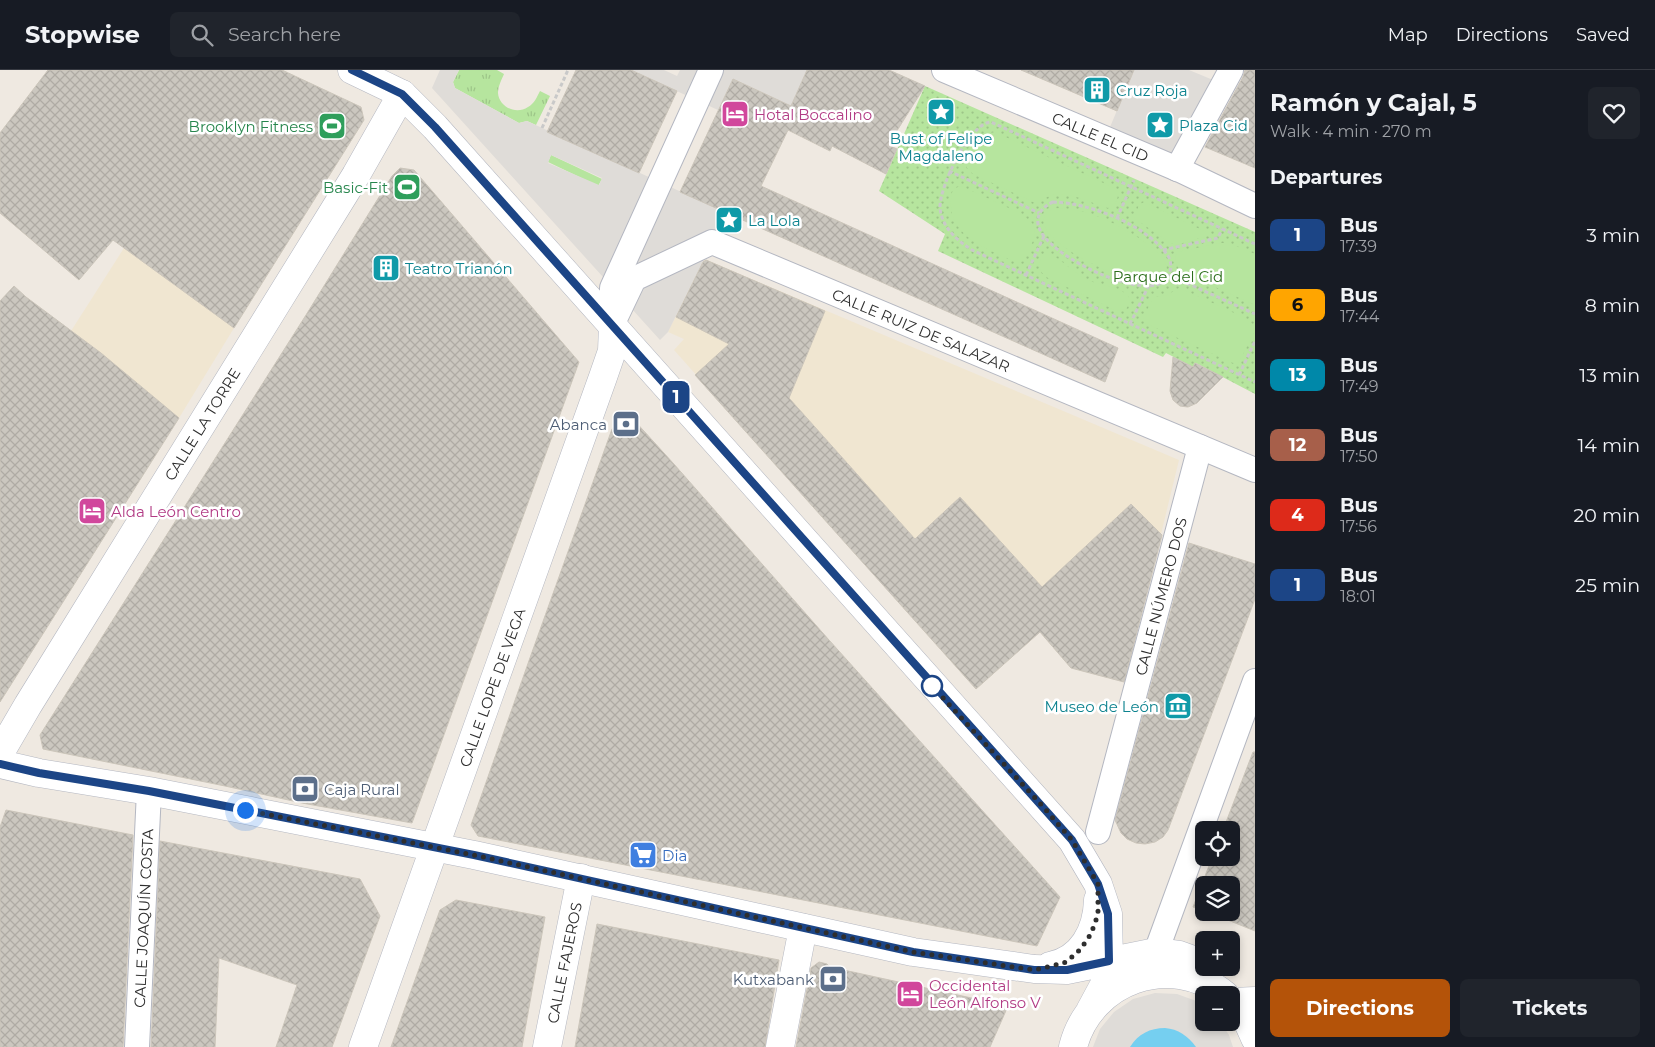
<!DOCTYPE html>
<html lang="en">
<head>
<meta charset="utf-8">
<style>
  :root { --surface:#171b24; --page:#20242c; --text:#f1f3f6; --muted:#9ea1a6; --line:#363941; --accent:#b45309 }
  body { margin:0; font-family:Montserrat,sans-serif; background:var(--page); color:var(--text); height:100vh; display:flex; flex-direction:column; font-size:19px; white-space:nowrap }
  * { box-sizing:border-box; margin:0 }
  p { font-size:16px; color:var(--muted) }
  .icon { flex:none; width:28px; height:28px; fill:none; stroke:currentColor; stroke-width:2; stroke-linecap:round; stroke-linejoin:round }
  .map { position:relative; flex:1; overflow:hidden }
  .side { display:flex; flex-direction:column; background:var(--surface); width:400px }
  .side>* { flex:none }
  .badge { padding:0 10px; border-radius:8px; font-size:18px; line-height:32px }
  .tools { position:absolute; left:1195px; top:751px; display:grid; gap:10px }
  .tools a { display:grid; place-items:center; width:45px; height:45px; border-radius:8px; background:var(--surface); box-shadow:0 2px 8px #0003; font-size:25px }
  .you { position:absolute; width:25px; height:25px; margin:-12px; border:4px solid #fff; border-radius:50%; background:#1a73e8; box-shadow:0 0 0 8px #1a73e833 }
  .map>.badge { position:absolute; translate:-50% -50%; box-shadow:0 0 0 2px #fff }
  h2 { padding:0 15px; font-size:19px; line-height:45px }
  .round { display:grid; place-items:center; flex:none; width:52px; height:52px; border-radius:8px; background:var(--page) }
  .overview { display:flex; align-items:center; justify-content:space-between; height:85px; padding:0 15px }
  h1 { font-size:24px; font-weight:700; line-height:38px }
  .cta { display:flex; gap:10px; margin-top:auto; padding:10px 15px }
  .cta a { flex:1; height:58px; border-radius:8px; background:var(--accent); color:#fff; font-size:20px; font-weight:700; line-height:58px; text-align:center }
  .cta a+a { background:var(--page); color:var(--text) }
  ul { padding:0; list-style:none }
  li { display:flex; align-items:center; gap:15px; height:70px; padding:0 15px }
  li div { flex:1 }
  li b { display:block; font-size:19px }
  li em { font-style:normal }
  li .badge { min-width:55px; font-weight:700; text-align:center }
  header { display:flex; align-items:center; gap:30px; box-sizing:border-box; height:70px; padding:0 25px; background:var(--surface); border-bottom:1px solid var(--line) }
  header strong { font-size:24px }
  nav { display:flex; gap:28px; margin-inline-start:auto; font-size:18px }
  .search { width:350px; height:45px; background:var(--page); display:flex; align-items:center; gap:12px; box-sizing:border-box; padding:0 18px; border-radius:8px; color:var(--muted); font-size:19px }
  main { display:flex; flex:1; min-height:0 }
  .map>svg:first-child { display:block }
  .education { fill:#f0e6d1 }
  .grass { fill:url(#grass-tufts) }
  .park { fill:url(#park-dots) }
  .garden { fill:#b6e59e }
  .plaza { fill:#dfdcd8; fill-rule:evenodd }
  .water { fill:#75cff0 }
  .building { fill:url(#building-cross-hatch); stroke:#cbc5ba }
  .lines { fill:none; stroke-linecap:round; stroke-linejoin:round }
  .pedestrian-casing { stroke:#b4b7c1; stroke-width:26 }
  .minor-casing { stroke:#b4b7c1; stroke-width:29 }
  .secondary-casing { stroke:#b4b7c1; stroke-width:29 }
  .path { stroke:#c9c9c9; stroke-width:3; stroke-dasharray:4 2.5; stroke-linecap:butt }
  .pedestrian { stroke:#fff; stroke-width:24 }
  .minor { stroke:#fff; stroke-width:28 }
  .secondary { stroke:#fff; stroke-width:28 }
  .line-casing { stroke:#fff; stroke-width:11 }
  .line { stroke:#1c4586; stroke-width:8 }
  .walk { stroke:#2e2e2e; stroke-width:5; stroke-dasharray:0 9 }
  .stop-dot { fill:#fff; stroke:#1c4586; stroke-width:2.5 }
  .labels { text-anchor:middle; dominant-baseline:central; stroke-width:5; stroke-linejoin:round; paint-order:stroke }
  .culture-label { font-size:15px; fill:#0d838f; stroke:#fff; text-anchor:start }
  .hotel-label { font-size:15px; fill:#b23c85; stroke:#fff; text-anchor:start }
  .leisure-label { font-size:15px; fill:#27864d; stroke:#fff; text-anchor:end }
  .street-label { font-size:15px; fill:#2e2e2e; stroke:#fff }
  .park-label { font-size:15px; fill:#2c6e1b; stroke:#fff }
  .service-label { font-size:15px; fill:#4e5e75; stroke:#fff; text-anchor:end }
  .shop-label { font-size:15px; fill:#366cbe; stroke:#fff; text-anchor:start }
</style>
</head>
<body>
<header>
<strong>Stopwise</strong>
<div class="search"><svg class="icon" aria-label="search" viewBox="0 0 24 24"><circle cx="10" cy="10" r="6"/><path d="M15 15l6 6"/></svg>Search here</div>
<nav><a>Map</a><a>Directions</a><a>Saved</a></nav>
</header>
<main>
<div class="map">
<svg width="1255" height="977" viewBox="0 0 1255 977">
  <defs>
    <pattern id="grass-tufts" width="24" height="20" patternUnits="userSpaceOnUse" patternTransform="scale(1.25)"><rect width="24" height="20" fill="#b6e59e"/><path d="M3 7l-1-3M5 7V3M7 7l1-3M15 17l-1-3M17 17v-4M19 17l1-3" fill="none" stroke="#9dc588"/></pattern>
    <pattern id="park-dots" width="8" height="8" patternUnits="userSpaceOnUse" patternTransform="scale(1.25)"><rect width="8" height="8" fill="#b6e59e"/><path d="M2 2h.1M6 6h.1" fill="none" stroke="#9dc588" stroke-width="1.8" stroke-linecap="round"/></pattern>
    <pattern id="building-cross-hatch" width="8" height="8" patternUnits="userSpaceOnUse" patternTransform="scale(1.25)"><rect width="8" height="8" fill="#cbc7bf"/><path d="M0 0l8 8M0 8l8-8" fill="none" stroke="#afaba4"/></pattern>
  </defs>
  <rect width="100%" height="100%" fill="#efe9e1"/>
  <path class="education" d="M 124,178 L 234,258 L 179,348 L 71,261 Z
    M 704,189 L 1179,390 L 1125,612 L 1071,598 L 1040,562 L 976,619 L 674,280 L 684,269 L 668,262 Z"/>
  <path class="grass" d="M 459,0 L 497,0 L 504,4 C 502,9 498,16 498,23 C 499,37 516,45 528,37 C 534,34 537,27 540,21 L 550,26 L 536,55 L 527,51 L 519,53 L 455,18 L 453,12 Z"/>
  <path class="park" d="M 925,16 L 1255,162 L 1255,324 L 1196,293 L 1193,297 L 1166,283 L 1163,287 L 938,181 L 945,164 L 879,121 Z"/>
  <path class="garden" d="M 995,62 L 1114,118 C 1121,124 1117,129 1114,136 L 1108,138 C 1090,133 1072,122 1053,125 C 1046,126 1042,132 1035,133 L 973,104 L 967,98 C 966,88 984,63 995,62 Z
    M 551,85 L 602,109 L 598,116 L 548,92 Z
    M 961,116 L 1022,144 L 1032,153 L 1035,159 L 1034,169 L 1023,191 L 1018,193 L 1015,192 C 988,179 948,167 951,130 C 951,122 953,118 961,116 Z
    M 1144,132 L 1206,162 L 1208,164 L 1207,166 L 1176,175 L 1170,173 L 1134,148 L 1139,135 Z
    M 1054,138 C 1069,138 1085,141 1099,147 C 1113,152 1197,194 1155,210 C 1140,209 1126,208 1113,203 C 1096,197 1015,158 1054,138 Z
    M 1221,173 L 1229,173 L 1255,184 L 1255,235 L 1184,203 C 1177,198 1173,191 1177,182 Z
    M 1049,184 C 1058,186 1076,205 1088,210 C 1100,216 1124,216 1130,229 L 1129,234 L 1126,239 L 1117,241 L 1048,208 C 1040,202 1037,198 1041,188 Z
    M 1180,218 L 1245,248 L 1254,255 L 1255,261 L 1239,292 L 1233,293 L 1226,290 L 1145,253 L 1143,248 L 1153,228 C 1158,225 1164,227 1169,224 C 1173,222 1175,219 1180,218 Z"/>
  <path class="plaza" d="M 440,0 L 459,0 L 453,12 L 455,18 L 519,53 L 527,51 L 727,143 L 668,262 L 660,270 L 432,18 ZM 551,85 L 602,108 L 599,115 L 548,93 Z
    M 631,0 L 664,0 L 677,6 L 680,0 L 807,0 L 791,36 L 733,9 L 718,40 Z
    M 1134,0 L 1189,0 L 1230,17 L 1182,101 L 1105,69 Z
    M 1155,923 L 1177,924 L 1199,932 L 1204,936 L 1204,952 L 1221,953 L 1229,965 L 1233,977 L 1093,977 L 1100,959 L 1114,942 L 1133,929 Z"/>
  <path class="water" d="M 1165,958 C 1178,959 1188,966 1196,977 L 1130,977 C 1138,964 1150,958 1165,958 Z"/>
  <path class="building" d="M 48,0 L 282,0 L 361,37 L 364,50 L 234,258 L 113,170 L 79,210 L 0,143 L 0,63 Z
    M 576,0 L 631,0 L 677,21 L 639,103 L 547,62 Z
    M 807,0 L 889,0 L 925,16 L 888,75 L 897,79 L 886,104 L 832,76 L 830,81 L 788,60 L 761,116 L 1118,278 L 1105,312 L 680,122 L 733,9 L 791,36 Z
    M 1021,0 L 1134,0 L 1117,41 Z
    M 1245,0 L 1255,0 L 1255,98 L 1205,77 L 1243,7 Z
    M 400,98 L 414,100 L 579,292 L 412,753 L 302,733 L 225,716 L 43,679 L 40,665 L 306,245 L 392,106 Z
    M 706,190 L 825,241 L 789,328 L 915,469 L 960,427 L 1042,517 L 1131,434 L 1162,465 L 1124,612 L 1071,598 L 1040,562 L 976,619 L 695,305 L 729,274 L 676,247 L 703,192 Z
    M 14,216 L 26,227 L 101,283 L 179,348 L 0,632 L 0,231 Z
    M 1173,287 L 1193,297 L 1195,293 L 1223,307 L 1197,333 L 1188,337 L 1180,336 L 1173,330 L 1170,321 Z
    M 625,349 L 633,349 L 673,393 L 829,570 L 1060,827 L 1037,876 L 478,766 L 471,755 L 531,585 L 612,359 L 619,351 Z
    M 1189,473 L 1255,494 L 1255,529 L 1168,760 L 1163,767 L 1155,772 L 1145,774 L 1136,773 L 1127,769 L 1121,763 L 1115,750 Z
    M 1253,682 L 1255,682 L 1255,861 L 1208,842 L 1231,842 L 1231,815 L 1204,815 L 1204,841 L 1193,837 L 1212,788 L 1231,788 L 1231,760 L 1223,760 Z
    M 6,740 L 133,765 L 123,977 L 0,977 L 0,757 Z
    M 160,771 L 360,809 L 380,846 L 332,977 L 276,977 L 297,915 L 219,888 L 215,977 L 151,977 Z
    M 456,830 L 545,847 L 522,977 L 391,977 L 440,840 Z
    M 597,854 L 779,890 L 765,977 L 575,977 Z
    M 819,892 L 827,894 L 830,897 L 1008,936 L 990,977 L 796,977 L 811,898 Z"/>
  <g class="lines">
    <defs>
      <g id="pedestrian">
        <path id="s1" d="M 944,0 L 1182,101 L 1255,136"/>
        <path d="M 1177,99 L 1231,0"/>
        <path d="M 612,230 L 612,218 L 711,0"/>
        <path id="s2" d="M 613,253 L 634,209 L 712,172 L 1255,400"/>
        <path id="s3" d="M 1098,762 L 1200,377"/>
        <path d="M 1156,882 L 1255,611"/>
        <path id="s4" d="M 137,977 L 149,721"/>
      </g>
      <g id="minor">
        <path id="s5" d="M 0,683 L 28,635 L 356,105 L 402,24"/>
        <path d="M 1233,932 L 1255,931"/>
        <path id="s6" d="M 363,977 L 603,307 L 612,281 L 613,256"/>
        <path id="s7" d="M 547,977 L 581,808"/>
        <path d="M 780,977 L 803,858"/>
      </g>
      <path id="secondary" d="M 352,0 L 402,24 L 435,57 L 1072,770 L 1098,814 L 1108,844 L 1109,891 L 1104,915 L 1090,941
        M 0,694 L 39,703 L 149,721 L 474,785 L 913,882 L 1034,899 L 1067,900 L 1156,882 L 1179,885 L 1204,894
        M 1050,896 C 1082,890 1097,861 1098,830
        M 1231,930 L 1247,950 L 1255,968
        M 1073,977 C 1090,910 1171,881 1225,925"/>
    </defs>
    <use href="#pedestrian" class="pedestrian-casing"/>
    <use href="#minor" class="minor-casing"/>
    <use href="#secondary" class="secondary-casing"/>
    <path class="path" d="M 542,58 L 568,0
      M 949,101 L 1039,143
      M 1053,132 C 1090,133 1147,155 1168,186 C 1171,191 1172,198 1169,204 C 1161,224 1129,214 1114,209 C 1093,203 1033,173 1038,148 C 1040,140 1046,135 1053,132 Z
      M 1117,148 L 1134,110
      M 1255,174 L 991,52 C 969,53 939,118 940,138 C 942,158 957,170 972,180 L 1255,312
      M 1163,180 L 1218,168 L 1222,159
      M 1026,205 L 1044,166
      M 1169,205 L 1255,244
      M 1130,254 L 1149,215
      M 1239,305 L 1255,271"/>
    <use href="#pedestrian" class="pedestrian"/>
    <use href="#minor" class="minor"/>
    <use href="#secondary" class="secondary"/>
  </g>
  <g class="lines">
    <defs>
      <path id="line" d="M 0,694 L 39,703 L 149,721 L 474,785 L 913,882 L 1034,900 L 1067,900 L 1109,891 L 1108,844 L 1098,814 L 1072,770 L 435,57 L 402,24 L 352,0"/>
    </defs>
    <use href="#line" class="line-casing"/>
    <use href="#line" class="line"/>
    <path class="walk" d="M 245,740 L 474,785 L 913,882 L 1034,900 L 1064,893 L 1077,883 L 1088,869 L 1095,854 L 1098,842 L 1098,814 L 1072,770 L 1038,731 L 932,616"/>
  </g>
  <defs>
    <symbol id="building-square" viewBox="-11 -11 22 22"><rect x="-9" y="-9" width="18" height="18" rx="4" fill="#0f9aa8" stroke="#fff"/><path d="M-4-6H4V6H1V3H-1V6H-4ZM-2.5-4.3h1.7v1.8h-1.7ZM.8-4.3h1.7v1.8H.8ZM-2.5-1h1.7V.8h-1.7ZM.8-1h1.7V.8H.8Z" fill="#fff"/></symbol>
    <symbol id="sight-square" viewBox="-11 -11 22 22"><rect x="-9" y="-9" width="18" height="18" rx="4" fill="#0f9aa8" stroke="#fff"/><path d="M0-6L1.8-2.2L6-1.7L2.9 1.2L3.7 5.4L0 3.3L-3.7 5.4L-2.9 1.2L-6-1.7L-1.8-2.2Z" fill="#fff"/></symbol>
    <symbol id="hotel-square" viewBox="-11 -11 22 22"><rect x="-9" y="-9" width="18" height="18" rx="4" fill="#d1479c" stroke="#fff"/><path d="M-6-4.5h1.5V1H6V5H4.5V3h-9V5H-6ZM-4 0a1.8 1.8 0 1 1 3.6 0ZM.5 0V-2.5h3Q6-2.5 6 0Z" fill="#fff"/></symbol>
    <symbol id="stadium-square" viewBox="-11 -11 22 22"><rect x="-9" y="-9" width="18" height="18" rx="4" fill="#2e9e5b" stroke="#fff"/><path d="M0-5a6.5 5 0 1 0 0 10a6.5 5 0 1 0 0-10ZM-3.5-1.8h7v3.6h-7Z" fill="#fff"/></symbol>
    <symbol id="bank-square" viewBox="-11 -11 22 22"><rect x="-9" y="-9" width="18" height="18" rx="4" fill="#5c6f8a" stroke="#fff"/><path d="M-6-4H6V4H-6ZM0-2.3a2.3 2.3 0 1 0 0 4.6a2.3 2.3 0 1 0 0-4.6Z" fill="#fff"/></symbol>
    <symbol id="museum-square" viewBox="-11 -11 22 22"><rect x="-9" y="-9" width="18" height="18" rx="4" fill="#0f9aa8" stroke="#fff"/><path d="M0-6L6-3V-2H-6V-3ZM-5-1h2V3h-2ZM-1-1h2V3h-2ZM3-1h2V3H3ZM-6 4H6V6H-6Z" fill="#fff"/></symbol>
    <symbol id="supermarket-square" viewBox="-11 -11 22 22"><rect x="-9" y="-9" width="18" height="18" rx="4" fill="#3f7fe0" stroke="#fff"/><path d="M-6-5.5h2.5l.6 2H6L4.5 2H-2.5L-4.4-4H-6ZM-1.5 3.2a1.3 1.3 0 1 0 .1 0ZM3 3.2a1.3 1.3 0 1 0 .1 0Z" fill="#fff"/></symbol>
  </defs>
  <g fill-rule="evenodd">
    <use href="#building-square" x="1081" y="4" width="32" height="32"/>
    <use href="#sight-square" x="925" y="26" width="32" height="32"/>
    <use href="#hotel-square" x="719" y="28" width="32" height="32"/>
    <use href="#sight-square" x="1144" y="39" width="32" height="32"/>
    <use href="#stadium-square" x="316" y="40" width="32" height="32"/>
    <use href="#stadium-square" x="391" y="101" width="32" height="32"/>
    <use href="#sight-square" x="713" y="134" width="32" height="32"/>
    <use href="#building-square" x="370" y="182" width="32" height="32"/>
    <use href="#bank-square" x="610" y="338" width="32" height="32"/>
    <use href="#hotel-square" x="76" y="425" width="32" height="32"/>
    <use href="#museum-square" x="1162" y="620" width="32" height="32"/>
    <use href="#bank-square" x="289" y="703" width="32" height="32"/>
    <use href="#supermarket-square" x="627" y="769" width="32" height="32"/>
    <use href="#bank-square" x="817" y="893" width="32" height="32"/>
    <use href="#hotel-square" x="894" y="908" width="32" height="32"/>
  </g>
  <circle class="stop-dot" cx="932" cy="616" r="10"/>
  <g class="labels">
    <g class="culture-label">
      <text x="1116" y="20">Cruz Roja</text>
      <text x="1179" y="55">Plaza Cid</text>
      <text x="941" y="68" text-anchor="middle">Bust of Felipe<tspan x="941" dy="17">Magdaleno</tspan></text>
      <text x="748" y="150">La Lola</text>
      <text x="405" y="198">Teatro Trianón</text>
      <text x="1159" y="636" text-anchor="end">Museo de León</text>
    </g>
    <g class="hotel-label">
      <text x="754" y="44">Hotal Boccalino</text>
      <text x="111" y="441">Alda León Centro</text>
      <text x="929" y="915">Occidental<tspan x="929" dy="17">León Alfonso V</tspan></text>
    </g>
    <g class="leisure-label">
      <text x="313" y="56">Brooklyn Fitness</text>
      <text x="388" y="117">Basic-Fit</text>
    </g>
    <g class="street-label">
      <text stroke="none"><textPath href="#s1" startOffset="170">CALLE EL CID</textPath></text>
      <text stroke="none"><textPath href="#s2" startOffset="362">CALLE RUIZ DE SALAZAR</textPath></text>
      <text stroke="none"><textPath href="#s5" startOffset="386">CALLE LA TORRE</textPath></text>
      <text stroke="none"><textPath href="#s3" startOffset="244">CALLE NÚMERO DOS</textPath></text>
      <text stroke="none"><textPath href="#s6" startOffset="382">CALLE LOPE DE VEGA</textPath></text>
      <text stroke="none"><textPath href="#s4" startOffset="129">CALLE JOAQUÍN COSTA</textPath></text>
      <text stroke="none"><textPath href="#s7" startOffset="86">CALLE FAJEROS</textPath></text>
    </g>
    <g class="park-label">
      <text x="1168" y="206">Parque del Cid</text>
    </g>
    <g class="service-label">
      <text x="607" y="354">Abanca</text>
      <text x="324" y="719" text-anchor="start">Caja Rural</text>
      <text x="814" y="909">Kutxabank</text>
    </g>
    <g class="shop-label">
      <text x="662" y="785">Dia</text>
    </g>
  </g>
</svg>
<div class="tools">
<a><svg class="icon" aria-label="locate" viewBox="0 0 24 24"><circle cx="12" cy="12" r="6"/><path d="M12 2v4M12 18v4M2 12h4M18 12h4"/></svg></a>
<a><svg class="icon" aria-label="layers" viewBox="0 0 24 24"><path d="M12 4l9 5-9 5-9-5zM3 14l9 5 9-5"/></svg></a>
<a>+</a>
<a>−</a>
</div>
<div class="you" style="left:245px;top:740px"></div>
<b class="badge" style="left:676px;top:327px;background:#1c4586;color:#fff">1</b>
</div>
<section class="side">
<div class="overview"><div><h1>Ramón y Cajal, 5</h1><p>Walk · 4 min · 270 m</p></div><a class="round"><svg class="icon" aria-label="heart" viewBox="0 0 24 24"><path d="M12 20l-8-8c-3-5 5-10 8-4 3-6 11-1 8 4z"/></svg></a></div>
<h2>Departures</h2>
<ul>
<li><span class="badge" style="background:#1c4586;color:#fff">1</span><div><b>Bus</b><p>17:39</p></div><em>3 min</em></li>
<li><span class="badge" style="background:#ffa500;color:#111">6</span><div><b>Bus</b><p>17:44</p></div><em>8 min</em></li>
<li><span class="badge" style="background:#0088a9;color:#fff">13</span><div><b>Bus</b><p>17:49</p></div><em>13 min</em></li>
<li><span class="badge" style="background:#a75f4a;color:#fff">12</span><div><b>Bus</b><p>17:50</p></div><em>14 min</em></li>
<li><span class="badge" style="background:#dd2a1a;color:#fff">4</span><div><b>Bus</b><p>17:56</p></div><em>20 min</em></li>
<li><span class="badge" style="background:#1c4586;color:#fff">1</span><div><b>Bus</b><p>18:01</p></div><em>25 min</em></li>
</ul>
<div class="cta"><a>Directions</a><a>Tickets</a></div>
</section>
</main>
</body>
</html>
